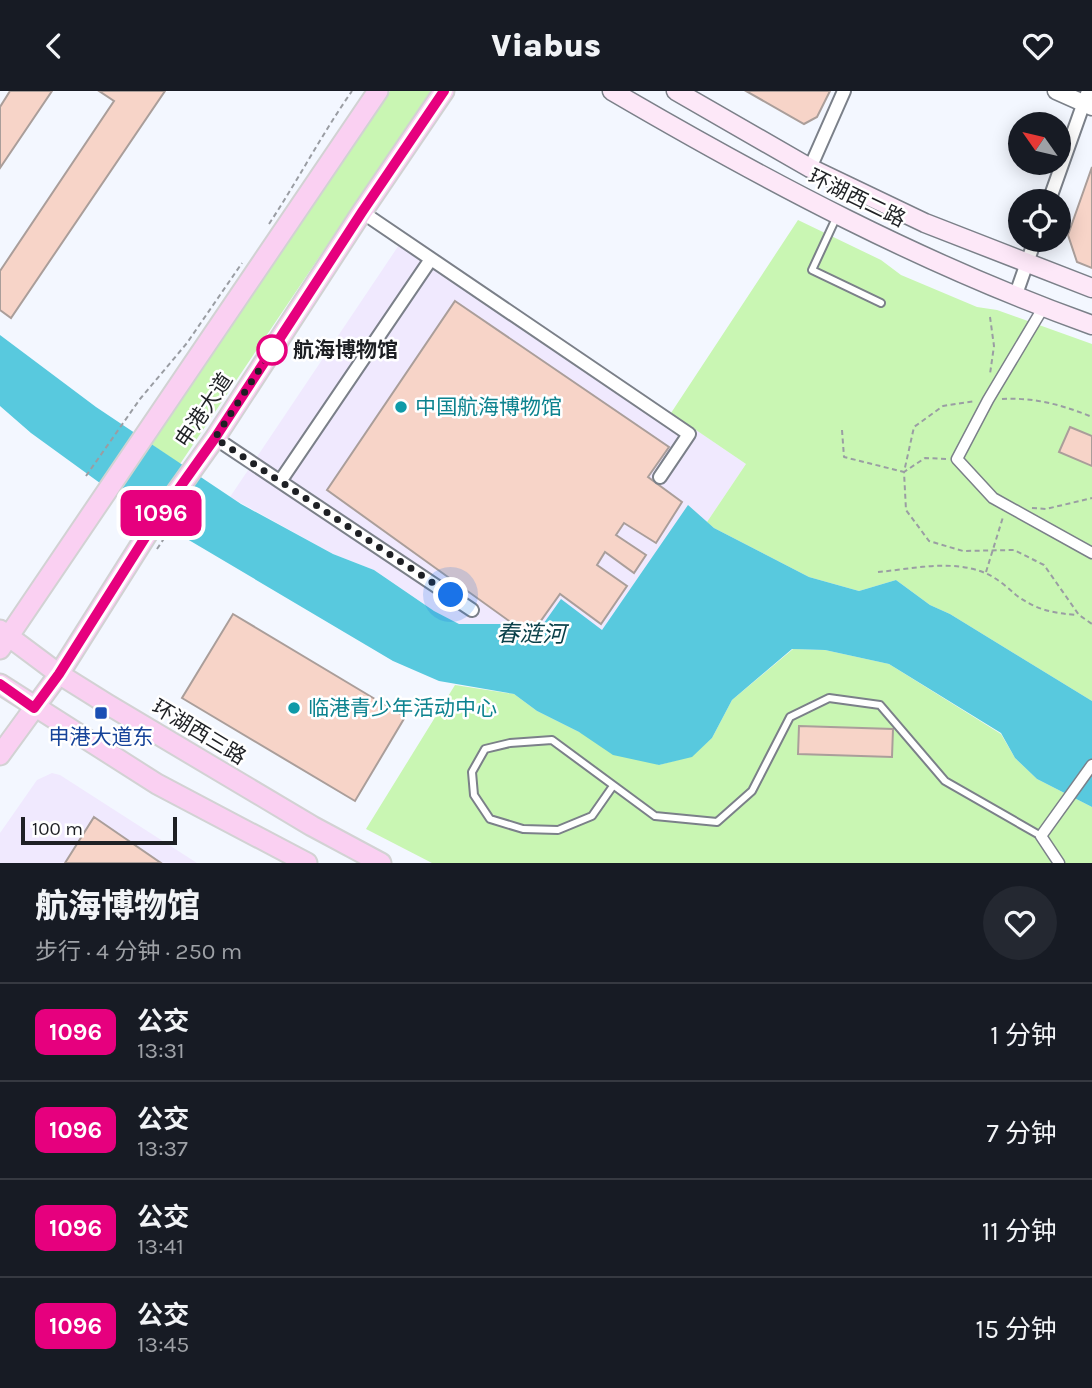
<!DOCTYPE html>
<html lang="zh">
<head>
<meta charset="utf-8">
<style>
  :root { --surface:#171b24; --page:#242831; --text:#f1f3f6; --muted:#9ea1a6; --line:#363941 }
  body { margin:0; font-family:Karla,"Noto Sans SC",sans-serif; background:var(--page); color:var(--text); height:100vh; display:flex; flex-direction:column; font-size:26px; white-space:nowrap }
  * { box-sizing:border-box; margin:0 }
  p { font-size:23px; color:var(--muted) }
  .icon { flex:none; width:38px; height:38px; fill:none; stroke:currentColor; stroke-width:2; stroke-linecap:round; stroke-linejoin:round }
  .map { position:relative; height:772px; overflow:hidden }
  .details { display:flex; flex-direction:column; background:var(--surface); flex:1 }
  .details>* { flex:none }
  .badge { padding:0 14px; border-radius:10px; font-size:24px; line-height:46px }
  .needle { width:46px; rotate:304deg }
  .controls { position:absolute; left:1008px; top:21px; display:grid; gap:14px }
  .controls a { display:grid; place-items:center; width:63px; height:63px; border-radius:50%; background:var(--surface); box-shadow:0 4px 18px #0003; font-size:35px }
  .scale { position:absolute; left:21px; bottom:18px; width:156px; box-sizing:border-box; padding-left:7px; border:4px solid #1e2024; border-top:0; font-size:19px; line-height:24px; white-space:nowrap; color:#1e2024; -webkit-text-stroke:5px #fff; paint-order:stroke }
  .you { position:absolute; width:35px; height:35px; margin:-18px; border:5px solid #fff; border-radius:50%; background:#1a73e8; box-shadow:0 0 0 10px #1a73e833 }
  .map>.badge { position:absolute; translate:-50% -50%; box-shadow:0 0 0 4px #fff }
  .round { display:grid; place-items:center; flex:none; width:74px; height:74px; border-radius:37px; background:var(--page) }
  .overview { display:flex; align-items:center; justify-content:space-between; height:119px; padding:0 35px }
  h1 { font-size:33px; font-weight:800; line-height:52px }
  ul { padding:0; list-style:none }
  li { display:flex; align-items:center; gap:21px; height:98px; padding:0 35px; border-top:2px solid var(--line) }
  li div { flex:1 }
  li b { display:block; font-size:26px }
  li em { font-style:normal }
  li .badge { min-width:77px; font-weight:700; text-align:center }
  header { display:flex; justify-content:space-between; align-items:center; height:91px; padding:0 35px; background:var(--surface); font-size:32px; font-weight:800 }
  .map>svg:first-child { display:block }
  .commercial { fill:#f0e9fe }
  .green { fill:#c9f6b3 }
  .water { fill:#58c9de }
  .building { fill:#f7d4c8; stroke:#aa9e9a; stroke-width:2 }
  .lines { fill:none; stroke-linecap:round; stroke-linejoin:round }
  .service-casing { stroke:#7b8089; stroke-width:10 }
  .pedestrian-casing { stroke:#7b8089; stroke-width:13 }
  .minor-casing { stroke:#7b8089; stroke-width:16 }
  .tertiary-casing { stroke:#7b8089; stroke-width:19 }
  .secondary-casing { stroke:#7b8089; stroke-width:21 }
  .primary-casing { stroke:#d2d2d3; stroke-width:23 }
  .path { stroke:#9a9da3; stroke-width:2; stroke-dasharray:5 3.5; stroke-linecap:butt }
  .service { stroke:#fff; stroke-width:6 }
  .pedestrian { stroke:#fff; stroke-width:10 }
  .minor { stroke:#fff; stroke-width:12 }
  .tertiary { stroke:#fff; stroke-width:16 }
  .secondary { stroke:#fde8f8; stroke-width:18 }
  .primary { stroke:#fad0f2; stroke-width:19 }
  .line-casing { stroke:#fff; stroke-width:16 }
  .line { stroke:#e6007e; stroke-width:10 }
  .walk { stroke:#1e2024; stroke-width:7; stroke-dasharray:0 12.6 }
  .stop-dot { fill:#fff; stroke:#e6007e; stroke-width:3.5 }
  .culture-dot { fill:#0f9aa8; stroke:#fff; stroke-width:2.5 }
  .transit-dot { fill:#1a4fb4; stroke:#fff; stroke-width:2.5 }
  .labels { text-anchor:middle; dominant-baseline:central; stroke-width:5; stroke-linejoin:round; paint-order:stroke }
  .street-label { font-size:21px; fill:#1e2024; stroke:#fff }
  .stop-label { font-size:21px; font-weight:bold; fill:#1e2024; stroke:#fff; text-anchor:start }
  .culture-label { font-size:21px; fill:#0d838f; stroke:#fff; text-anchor:start }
  .transit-label { font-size:21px; fill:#164399; stroke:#fff }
  .water-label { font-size:23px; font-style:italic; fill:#093f48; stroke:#fff }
</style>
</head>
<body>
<header><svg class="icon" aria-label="back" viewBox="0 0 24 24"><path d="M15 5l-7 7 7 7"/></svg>Viabus<svg class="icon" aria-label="heart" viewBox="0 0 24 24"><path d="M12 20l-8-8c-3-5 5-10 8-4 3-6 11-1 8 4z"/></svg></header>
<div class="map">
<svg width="1092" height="772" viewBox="0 0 1092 772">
  <rect width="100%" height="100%" fill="#f3f7ff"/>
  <path class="commercial" d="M 407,142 L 746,373 L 707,431 L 688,415 L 602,539 L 531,551 L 506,533 L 459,533 L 434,520 L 374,479 L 333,463 L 230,406 Z
    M 52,682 L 60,684 L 197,772 L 0,772 L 0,742 L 37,689 Z"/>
  <path class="green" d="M 390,0 L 431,0 L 180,373 L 151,353 Z
    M 798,129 L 881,169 L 901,184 L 977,216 L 997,219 L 1092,253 L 1092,610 L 950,523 L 930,514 L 896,489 L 859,500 L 809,486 L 714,437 L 707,431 L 746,373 L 671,322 Z
    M 793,558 L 825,559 L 889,573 L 1001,643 L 1015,667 L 1037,688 L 1092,716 L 1092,772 L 432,772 L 366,738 L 455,594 L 514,603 L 537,620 L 579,641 L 659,674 L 692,665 L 712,647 L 732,609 Z"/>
  <path class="water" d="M 0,244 L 96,316 L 241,413 L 333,463 L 374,479 L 434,520 L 459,533 L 506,533 L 531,550 L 561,508 L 602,539 L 688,414 L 714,437 L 809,486 L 859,500 L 896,489 L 930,514 L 950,523 L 1092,610 L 1092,716 L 1037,688 L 1015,667 L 1001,642 L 889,573 L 825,559 L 792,558 L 732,609 L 712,647 L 692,666 L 659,674 L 613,664 L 579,641 L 537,620 L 514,603 L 439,590 L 393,570 L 133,416 L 31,342 L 0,315 Z"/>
  <path class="building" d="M 10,0 L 52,0 L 0,77 L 0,16 Z
    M 99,0 L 165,0 L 11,227 L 0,219 L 0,180 L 114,10 Z
    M 746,0 L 830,0 L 817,26 L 804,33 Z
    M 1092,76 L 1092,177 L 1077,171 L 1068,144 Z
    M 455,210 L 669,356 L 648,386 L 682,411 L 656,452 L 624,432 L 616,444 L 646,464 L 634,482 L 605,461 L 597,474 L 627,495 L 601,533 L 560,503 L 530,545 L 327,399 Z
    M 1070,336 L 1092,345 L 1092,375 L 1059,361 Z
    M 233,523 L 405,626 L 355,710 L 182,607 Z
    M 799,635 L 893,638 L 892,666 L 798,663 Z
    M 94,726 L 161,772 L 65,772 Z"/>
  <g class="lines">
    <defs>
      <path id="service" d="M 837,125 L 812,179 L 881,212
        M 613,695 L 592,725 L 558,739 L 523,738 L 490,728 L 474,704 L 472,681 L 485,658 L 510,652 L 552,649 L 655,725 L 717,731 L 752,700 L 790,626 L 829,607 L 880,614 L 945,690 L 1041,745"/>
      <path id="pedestrian" d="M 1043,217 L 988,309 L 957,368 L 993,407 L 1092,462
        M 1059,772 L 1041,745 L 1092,674"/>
      <path id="minor" d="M 810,77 L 844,0
        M 1049,110 L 1088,0
        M 362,121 L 689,343 L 660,386
        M 1015,206 L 1035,149
        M 215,347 L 472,519
        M 281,389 L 431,168"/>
      <path id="tertiary" d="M 1056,0 L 1092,16"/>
      <path id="secondary" d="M 612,0 C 766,90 924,174 1092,234
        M 676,0 L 810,77 L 925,132 L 1092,197"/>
      <path id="primary" d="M 0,539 L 59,583 L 107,613 L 312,735 L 381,772
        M 0,558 L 378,0
        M 0,593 L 157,693 L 307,772
        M 0,664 L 59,583 L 153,434 L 215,347 L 362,121 L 444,0"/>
    </defs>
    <use href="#service" class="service-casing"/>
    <use href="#pedestrian" class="pedestrian-casing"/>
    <use href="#minor" class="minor-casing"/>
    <use href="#tertiary" class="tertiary-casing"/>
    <use href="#secondary" class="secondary-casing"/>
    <use href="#primary" class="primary-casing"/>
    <path class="path" d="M 269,133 C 298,89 322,43 352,0
      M 990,226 L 994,255 L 990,283
      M 1002,308 C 1033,306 1063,314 1092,326
      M 842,339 L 844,366 L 904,381 L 914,336 L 943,315 L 975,310
      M 946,368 L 925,367 L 904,381 L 906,419 L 929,450 L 963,460 L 1014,459 L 1044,474 L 1079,524 L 1092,533
      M 86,385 L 140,308 L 187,252 L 242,172
      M 1032,417 L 1046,418 L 1092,407
      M 157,458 L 173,434
      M 878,481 C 912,478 952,468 985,482 C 997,487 1007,496 1016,504 C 1036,519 1053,522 1077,524
      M 986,481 L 1003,426"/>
    <use href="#service" class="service"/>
    <use href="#pedestrian" class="pedestrian"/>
    <use href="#minor" class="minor"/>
    <use href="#tertiary" class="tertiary"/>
    <use href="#secondary" class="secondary"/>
    <use href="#primary" class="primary"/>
  </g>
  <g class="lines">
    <defs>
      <path id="line" d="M 0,593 L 34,617 L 59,583 L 153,434 L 215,347 L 362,121 L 444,0"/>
    </defs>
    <use href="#line" class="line-casing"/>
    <use href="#line" class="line"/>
    <path class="walk" d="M 272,259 L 215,347 L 451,504"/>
  </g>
  <circle class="stop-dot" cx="272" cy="259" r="14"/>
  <g class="culture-dot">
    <circle cx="401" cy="316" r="7"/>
    <circle cx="294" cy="617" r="7"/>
  </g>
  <rect class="transit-dot" x="94" y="615" width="14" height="14" rx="3.5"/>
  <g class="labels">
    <g class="street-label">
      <text transform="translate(857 107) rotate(26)">环湖西二路</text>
      <text transform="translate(204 319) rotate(-56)">申港大道</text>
      <text transform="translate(199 641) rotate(31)">环湖西三路</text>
    </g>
    <g class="stop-label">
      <text x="293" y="259">航海博物馆</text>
    </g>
    <g class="culture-label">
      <text x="415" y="316">中国航海博物馆</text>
      <text x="308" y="617">临港青少年活动中心</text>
    </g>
    <g class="transit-label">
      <text x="101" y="646">申港大道东</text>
    </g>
    <g class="water-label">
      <text transform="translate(531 543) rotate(1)">春涟河</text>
    </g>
  </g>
</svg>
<div class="controls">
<a><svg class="needle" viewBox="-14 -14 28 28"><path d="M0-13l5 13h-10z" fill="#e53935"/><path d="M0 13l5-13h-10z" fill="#9ea1a6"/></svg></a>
<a><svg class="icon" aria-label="locate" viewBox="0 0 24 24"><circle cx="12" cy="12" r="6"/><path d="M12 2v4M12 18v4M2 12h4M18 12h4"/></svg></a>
</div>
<div class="scale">100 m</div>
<div class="you" style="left:451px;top:504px"></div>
<b class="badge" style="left:161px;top:422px;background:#e6007e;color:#fff">1096</b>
</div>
<section class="details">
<div class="overview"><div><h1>航海博物馆</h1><p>步行 · 4 分钟 · 250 m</p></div><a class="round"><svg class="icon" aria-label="heart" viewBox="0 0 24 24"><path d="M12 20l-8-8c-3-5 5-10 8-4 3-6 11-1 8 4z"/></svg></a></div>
<ul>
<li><span class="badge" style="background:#e6007e;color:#fff">1096</span><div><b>公交</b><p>13:31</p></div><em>1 分钟</em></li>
<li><span class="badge" style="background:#e6007e;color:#fff">1096</span><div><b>公交</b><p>13:37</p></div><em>7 分钟</em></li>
<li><span class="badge" style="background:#e6007e;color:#fff">1096</span><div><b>公交</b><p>13:41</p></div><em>11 分钟</em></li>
<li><span class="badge" style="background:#e6007e;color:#fff">1096</span><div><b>公交</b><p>13:45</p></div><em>15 分钟</em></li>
</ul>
</section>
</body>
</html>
